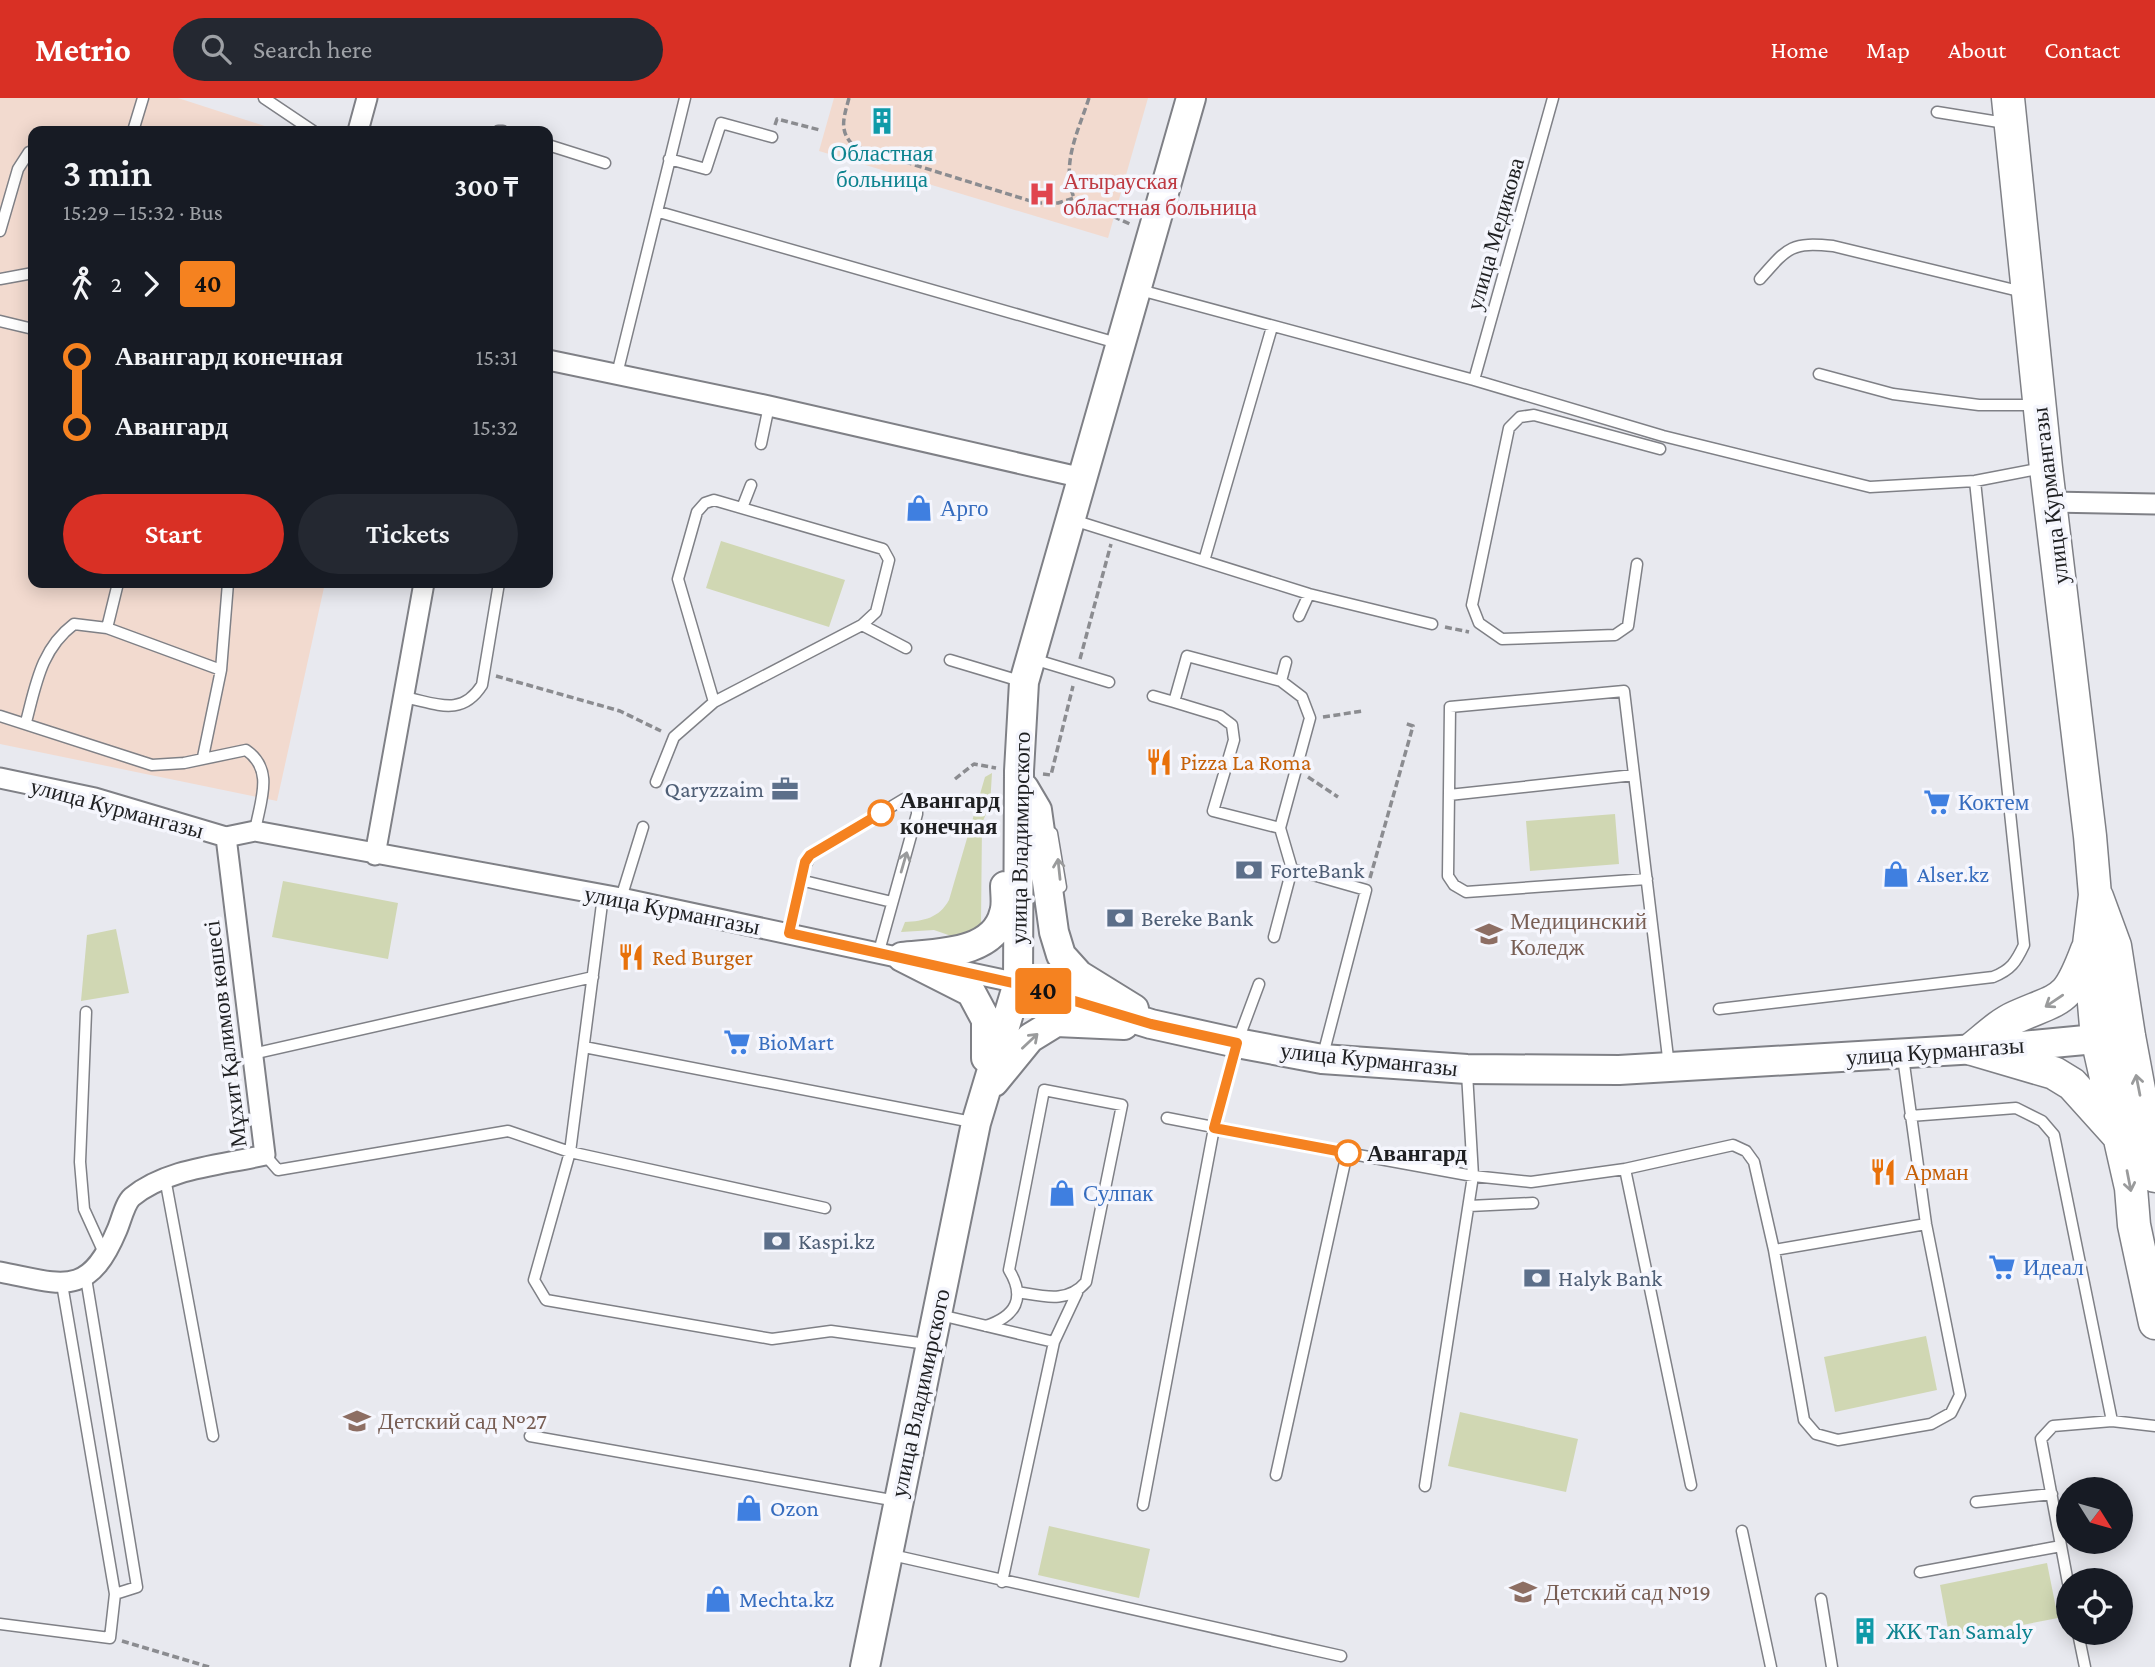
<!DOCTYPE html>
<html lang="en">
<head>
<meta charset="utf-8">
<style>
  :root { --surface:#171b24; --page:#242831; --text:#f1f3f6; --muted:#9ea1a6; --accent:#d93025 }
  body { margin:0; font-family:"Crimson Pro",serif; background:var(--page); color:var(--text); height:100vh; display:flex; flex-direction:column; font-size:26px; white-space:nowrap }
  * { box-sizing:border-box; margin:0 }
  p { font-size:23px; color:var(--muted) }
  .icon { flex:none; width:38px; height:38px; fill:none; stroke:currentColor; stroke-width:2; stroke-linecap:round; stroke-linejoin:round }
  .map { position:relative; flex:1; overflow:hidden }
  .drawer { position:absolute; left:28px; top:28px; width:525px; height:462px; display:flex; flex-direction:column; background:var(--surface); border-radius:14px; box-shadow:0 4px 18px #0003 }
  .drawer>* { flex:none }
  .badge { padding:0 14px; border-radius:5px; font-size:24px; line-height:46px }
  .needle { width:46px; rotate:127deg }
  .fabs { position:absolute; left:2056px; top:1379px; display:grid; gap:14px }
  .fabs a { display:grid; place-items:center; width:77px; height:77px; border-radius:50%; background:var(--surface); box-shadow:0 4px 18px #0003; font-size:35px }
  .map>.badge { position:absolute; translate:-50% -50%; box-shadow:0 0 0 4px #fff }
  .legs { display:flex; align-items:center; gap:10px; height:77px; padding:0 35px; font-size:23px }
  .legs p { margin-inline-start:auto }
  .overview { display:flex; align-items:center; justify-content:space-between; height:119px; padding:0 35px }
  h1 { font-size:38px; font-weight:600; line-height:52px }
  .button { display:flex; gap:14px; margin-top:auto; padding:14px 35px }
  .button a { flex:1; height:80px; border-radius:42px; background:var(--accent); color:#fff; font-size:28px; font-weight:600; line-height:80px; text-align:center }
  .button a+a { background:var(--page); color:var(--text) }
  ul { padding:0 35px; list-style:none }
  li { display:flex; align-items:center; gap:24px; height:70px; font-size:26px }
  li i { display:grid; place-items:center; width:10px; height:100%; margin:0 9px; background:currentColor }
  li i::after { content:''; width:18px; height:18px; margin:-9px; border:5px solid; border-radius:50%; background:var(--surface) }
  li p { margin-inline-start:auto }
  li:first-child i { background:linear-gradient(#0000 50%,currentColor 0) }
  li:last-child i { background:linear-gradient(currentColor 50%,#0000 0) }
  header { display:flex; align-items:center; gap:42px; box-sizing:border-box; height:98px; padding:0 35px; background:var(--accent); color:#fff }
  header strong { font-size:33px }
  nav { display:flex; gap:38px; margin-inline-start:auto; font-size:24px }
  .search { width:490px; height:63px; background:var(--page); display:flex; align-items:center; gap:18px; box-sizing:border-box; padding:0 24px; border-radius:38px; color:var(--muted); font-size:26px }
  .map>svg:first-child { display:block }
  .medical { fill:#f2dacf }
  .green { fill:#d0d7b3 }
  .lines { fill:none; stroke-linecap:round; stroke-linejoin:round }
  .lane-casing { stroke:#7f8086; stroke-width:13 }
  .street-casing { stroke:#7f8086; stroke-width:23 }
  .secondary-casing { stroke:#7f8086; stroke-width:32 }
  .primary-casing { stroke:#7f8086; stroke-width:35 }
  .path { stroke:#8b8c90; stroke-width:3.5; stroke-dasharray:7 3.5; stroke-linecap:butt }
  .lane { stroke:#fff; stroke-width:10 }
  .street { stroke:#fff; stroke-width:19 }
  .secondary { stroke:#fff; stroke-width:28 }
  .primary { stroke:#fff; stroke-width:32 }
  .oneway { stroke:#9a9b9c }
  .line-1-casing { stroke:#fff; stroke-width:16 }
  .line-1 { stroke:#f58220; stroke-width:10 }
  .stop-1-dot { fill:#fff; stroke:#f58220; stroke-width:3.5 }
  .labels { text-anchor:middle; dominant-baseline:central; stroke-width:7; stroke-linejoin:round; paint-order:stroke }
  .culture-label { font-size:23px; fill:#0d838f; stroke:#f5f6fd }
  .health-label { font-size:23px; fill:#be3a42; stroke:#f5f6fd; text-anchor:start }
  .street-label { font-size:23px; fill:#1f2022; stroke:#f5f6fd }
  .shop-label { font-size:23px; fill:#366cbe; stroke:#f5f6fd; text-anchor:start }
  .food-label { font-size:23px; fill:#c56008; stroke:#f5f6fd; text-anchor:start }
  .service-label { font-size:23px; fill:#4e5e75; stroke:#f5f6fd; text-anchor:start }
  .stop-label { font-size:23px; font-weight:bold; fill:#1f2022; stroke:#f5f6fd; text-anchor:start }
  .education-label { font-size:23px; fill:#785e54; stroke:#f5f6fd; text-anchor:start }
</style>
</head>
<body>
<header>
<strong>Metrio</strong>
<div class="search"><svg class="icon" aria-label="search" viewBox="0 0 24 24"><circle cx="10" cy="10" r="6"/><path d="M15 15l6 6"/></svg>Search here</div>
<nav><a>Home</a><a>Map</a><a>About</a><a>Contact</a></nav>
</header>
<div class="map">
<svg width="2155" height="1569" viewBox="0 0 2155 1569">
  <rect width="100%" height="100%" fill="#e8e9ef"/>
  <path class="medical" d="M 0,0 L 178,0 L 280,33 L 33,33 L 33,485 L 325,485 L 277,703 L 0,646 Z
    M 834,0 L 1148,0 L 1108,140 L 819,53 Z"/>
  <path class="green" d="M 721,443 L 845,482 L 829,529 L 706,490 Z
    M 992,675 L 990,707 L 982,725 L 981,826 L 977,834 L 957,840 L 934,832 L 901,834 L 905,824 C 924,823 939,820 949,802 L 985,679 Z
    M 1615,716 L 1619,766 L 1530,773 L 1526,723 Z
    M 283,783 L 398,805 L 388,861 L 272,839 Z
    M 116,831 L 129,895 L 81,903 L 87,837 Z
    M 1926,1238 L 1937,1292 L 1835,1314 L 1824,1259 Z
    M 1460,1314 L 1578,1341 L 1566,1394 L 1448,1368 Z
    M 1049,1428 L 1150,1451 L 1139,1500 L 1038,1477 Z
    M 2047,1465 L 2058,1520 L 1950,1541 L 1940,1487 Z"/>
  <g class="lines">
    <defs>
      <path id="lane" d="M 264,0 L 313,33
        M 1937,14 L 2005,25
        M 133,33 L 143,0
        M 498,33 L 503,33
        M 548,47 L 605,65
        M 669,61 L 706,71 L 721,25 L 772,39
        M 659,114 L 1117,245
        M 0,133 L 18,71 L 29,54 L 33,53
        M 0,181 L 33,175
        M 1760,181 C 1788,149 1791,144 1833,148 L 2023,194
        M 1140,192 L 1474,282 L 1663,338 L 1870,389 L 1975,383 L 2042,370
        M 0,223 L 33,231
        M 617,276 L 685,0
        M 1819,276 L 1893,296 L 1979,307 L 2035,307
        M 1474,282 L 1553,0
        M 761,346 L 769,308
        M 742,410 L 751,387
        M 1073,422 L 1309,496 L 1432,526
        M 1204,463 L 1272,229
        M 1637,466 L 1628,528 L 1615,537 L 1502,541 L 1479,525 L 1472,507 L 1509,330 L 1520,319 L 1534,317 L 1660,351
        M 1299,518 L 1309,496
        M 862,527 L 906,550
        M 107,530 L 118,485
        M 1033,561 L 1109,584
        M 950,562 L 1020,583
        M 1281,583 L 1286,564
        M 1153,598 L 1174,604
        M 403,599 C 436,605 461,620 482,587 L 499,485
        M 0,618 L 152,667 L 184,665 L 246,652 C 275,672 260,703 255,733
        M 26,624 C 36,586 41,551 74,526 L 107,530 L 221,572
        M 203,659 L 221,572 L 228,485
        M 656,684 L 674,639 L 714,604 L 862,527 L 876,514 L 889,462 L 883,451 L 714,402 L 705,405 L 697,414 L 678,481 L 714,604
        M 1449,697 L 1634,677
        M 1052,735 L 1061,789
        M 1292,771 L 1366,792 L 1323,957
        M 1647,781 L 1466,794 L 1454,787 L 1448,778 L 1450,609 L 1624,593 L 1669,968
        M 800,782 L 892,804
        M 603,798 L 570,1054 L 534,1182 L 546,1202 L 772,1241 L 831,1233 L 927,1246
        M 621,800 L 643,729
        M 789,835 L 803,772 L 811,757 L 904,701 L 917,709 L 917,716 L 879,853
        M 1274,839 L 1292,771 L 1280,730 L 1310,620 L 1302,599 L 1281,583 L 1187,558 L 1174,604 L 1220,618 L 1232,627 L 1234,642 L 1213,713 L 1280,730
        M 1719,911 L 1993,879 C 2011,872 2016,864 2024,847 L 1975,383
        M 86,914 L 80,1064 L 84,1111 L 104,1155
        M 584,949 L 972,1024
        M 252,956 L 593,879
        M 1910,1018 L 2016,1010 L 2042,1023 L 2054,1037 L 2112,1323
        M 1167,1020 L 1347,1055 L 1276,1377
        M 1347,1055 L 1473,1078 L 1531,1084 L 1625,1071 L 1691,1387
        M 265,1057 L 278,1072 L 508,1033 L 570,1054 L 825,1110
        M 1625,1071 L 1733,1047 L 1746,1053 L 1754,1064 L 1774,1152 L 1804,1322 L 1816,1336 L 1838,1342 L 1931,1326 L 1951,1315 L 1960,1297 L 1926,1126 L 1903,959
        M 165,1080 L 213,1338
        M 1469,1108 L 1533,1105
        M 1774,1152 L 1926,1126
        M 62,1186 L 115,1496
        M 940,1217 L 1054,1244 L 1002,1484
        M 986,1228 C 1016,1218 1026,1200 1009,1172 L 1044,992 L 1122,1007 L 1086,1184 C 1067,1206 1043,1198 1017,1194
        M 1054,1244 L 1077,1195
        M 530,1338 L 897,1403
        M 1425,1388 L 1473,1078 L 1467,975
        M 1976,1404 L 2052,1396
        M 1143,1407 L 1214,1030 L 1237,945 L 1259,886
        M 1742,1433 L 1771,1569
        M 892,1457 L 1341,1558
        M 1920,1474 L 2061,1448
        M 2068,1485 L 2041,1341 L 2053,1328 L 2112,1323 L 2155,1328
        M 1821,1501 L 1832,1569
        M 0,1526 L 110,1540 L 115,1496 L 137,1489 L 86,1180
        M 2078,1535 L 2085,1569"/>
      <path id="street" d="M 358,33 L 367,0
        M 548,262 L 769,308 L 1083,380
        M 2051,404 L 2155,406
        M 0,680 L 95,700 L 226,739 L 255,733 L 621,800 L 1018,885
        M 375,757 L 424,485
        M 0,1174 C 62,1186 88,1201 117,1132 C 121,1123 125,1105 132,1099 C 167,1070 223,1067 265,1057 L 226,739"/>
      <path id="secondary" d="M 1024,690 L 1037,712 L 1054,834 L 1061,857 L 1079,877 L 1134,911
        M 902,859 C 936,855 994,857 1004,815 C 1007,807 1005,796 1005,788
        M 902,859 L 971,894 L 986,922 L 986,960
        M 1018,885 L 1151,926 L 1237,945 L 1322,961 L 1467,971 L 1619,972 L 2011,949 L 2117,939
        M 994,984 L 1030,940 L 1056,924 L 1124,927
        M 865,1569 L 976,1025 L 1018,885 L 1019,673 L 1024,584 L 1191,0"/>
      <path id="primary" d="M 2008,0 L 2046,370 L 2090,738 L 2095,797 L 2089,847 L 2097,940 L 2131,1090 L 2134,1127 L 2155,1225
        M 2097,799 L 2115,848 L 2129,938 L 2155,1078
        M 1972,951 L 2054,975 L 2072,986 L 2117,1036
        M 1972,951 C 1986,940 2000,926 2016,919 C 2064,898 2067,905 2087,852"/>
    </defs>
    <use href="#lane" class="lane-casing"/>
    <use href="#street" class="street-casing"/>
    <use href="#secondary" class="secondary-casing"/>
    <use href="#primary" class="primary-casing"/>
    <path class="path" d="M 849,0 C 844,19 838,33 854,48 L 1037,105 L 1058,105 L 1074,100
      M 1089,0 C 1078,34 1061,65 1074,100 L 1132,127
      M 775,27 L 777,21 L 820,32
      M 1445,529 L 1469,534
      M 1080,561 L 1111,446
      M 496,578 L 620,613 L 661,633
      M 1323,619 L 1363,613
      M 1043,676 L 1051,677 L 1073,588
      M 1308,679 L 1338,699
      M 955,681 L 974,666 L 996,670
      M 1370,780 L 1413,628 L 1404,625
      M 122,1543 L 209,1569"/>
    <use href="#lane" class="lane"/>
    <use href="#street" class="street"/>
    <use href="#secondary" class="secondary"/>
    <use href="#primary" class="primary"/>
  </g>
  <defs><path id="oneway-shaft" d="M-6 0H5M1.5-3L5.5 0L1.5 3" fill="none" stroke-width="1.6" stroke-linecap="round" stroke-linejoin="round" transform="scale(1.75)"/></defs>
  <g class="oneway">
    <use href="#oneway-shaft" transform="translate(904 764) rotate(-74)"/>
    <use href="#oneway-shaft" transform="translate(1059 771) rotate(-96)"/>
    <use href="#oneway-shaft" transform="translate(2054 903) rotate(146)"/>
    <use href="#oneway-shaft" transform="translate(1030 943) rotate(-43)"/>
    <use href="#oneway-shaft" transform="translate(2138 987) rotate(-101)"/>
    <use href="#oneway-shaft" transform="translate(2129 1083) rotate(79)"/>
  </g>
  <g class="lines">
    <defs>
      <path id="line-1" d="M 881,715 L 810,757 L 805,764 L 789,835 L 1018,886 L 1151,926 L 1237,945 L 1214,1030 L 1348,1055"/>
    </defs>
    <use href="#line-1" class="line-1-casing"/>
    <use href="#line-1" class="line-1"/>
  </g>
  <defs>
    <symbol id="building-bare" viewBox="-9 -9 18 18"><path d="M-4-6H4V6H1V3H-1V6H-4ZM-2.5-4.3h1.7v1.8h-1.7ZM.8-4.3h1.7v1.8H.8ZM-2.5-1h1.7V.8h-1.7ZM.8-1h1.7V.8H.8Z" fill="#0f9aa8" stroke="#f5f6fd" stroke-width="2.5" paint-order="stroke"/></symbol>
    <symbol id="hospital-bare" viewBox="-9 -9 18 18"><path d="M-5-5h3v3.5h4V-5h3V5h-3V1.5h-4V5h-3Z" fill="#e0444e" stroke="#f5f6fd" stroke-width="2.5" paint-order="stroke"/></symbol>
    <symbol id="shop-bare" viewBox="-9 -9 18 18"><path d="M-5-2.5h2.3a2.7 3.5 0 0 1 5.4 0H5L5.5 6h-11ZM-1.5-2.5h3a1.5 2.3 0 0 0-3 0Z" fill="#3f7fe0" stroke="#f5f6fd" stroke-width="2.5" paint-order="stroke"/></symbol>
    <symbol id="restaurant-bare" viewBox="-9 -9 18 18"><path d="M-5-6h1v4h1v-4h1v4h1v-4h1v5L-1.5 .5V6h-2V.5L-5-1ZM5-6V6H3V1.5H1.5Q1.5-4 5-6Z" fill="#e8710a" stroke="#f5f6fd" stroke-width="2.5" paint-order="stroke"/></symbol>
    <symbol id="office-bare" viewBox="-9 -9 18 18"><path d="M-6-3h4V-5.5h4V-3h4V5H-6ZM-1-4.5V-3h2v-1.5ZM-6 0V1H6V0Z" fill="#5c6f8a" stroke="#f5f6fd" stroke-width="2.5" paint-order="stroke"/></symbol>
    <symbol id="supermarket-bare" viewBox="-9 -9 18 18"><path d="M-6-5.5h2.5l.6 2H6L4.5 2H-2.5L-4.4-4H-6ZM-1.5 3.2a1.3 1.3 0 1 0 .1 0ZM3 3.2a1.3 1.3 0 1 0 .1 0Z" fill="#3f7fe0" stroke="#f5f6fd" stroke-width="2.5" paint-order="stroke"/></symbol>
    <symbol id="bank-bare" viewBox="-9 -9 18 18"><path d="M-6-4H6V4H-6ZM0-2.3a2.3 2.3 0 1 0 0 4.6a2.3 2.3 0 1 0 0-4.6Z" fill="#5c6f8a" stroke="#f5f6fd" stroke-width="2.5" paint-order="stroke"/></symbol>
    <symbol id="university-bare" viewBox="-9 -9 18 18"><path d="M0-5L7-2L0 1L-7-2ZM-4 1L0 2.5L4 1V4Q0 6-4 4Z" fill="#8d6e63" stroke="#f5f6fd" stroke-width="2.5" paint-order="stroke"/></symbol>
    <symbol id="school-bare" viewBox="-9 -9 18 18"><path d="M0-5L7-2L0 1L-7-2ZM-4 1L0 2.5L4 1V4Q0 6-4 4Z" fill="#8d6e63" stroke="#f5f6fd" stroke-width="2.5" paint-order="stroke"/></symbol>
  </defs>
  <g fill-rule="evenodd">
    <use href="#building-bare" x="863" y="4" width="38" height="38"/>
    <use href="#hospital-bare" x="1023" y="77" width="38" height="38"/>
    <use href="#shop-bare" x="900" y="391" width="38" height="38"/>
    <use href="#restaurant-bare" x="1140" y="645" width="38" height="38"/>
    <use href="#office-bare" x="766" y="672" width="38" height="38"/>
    <use href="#supermarket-bare" x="1918" y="685" width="38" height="38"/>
    <use href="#bank-bare" x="1230" y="753" width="38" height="38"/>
    <use href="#shop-bare" x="1877" y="757" width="38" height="38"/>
    <use href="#bank-bare" x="1101" y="801" width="38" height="38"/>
    <use href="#university-bare" x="1470" y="817" width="38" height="38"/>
    <use href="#restaurant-bare" x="612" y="840" width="38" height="38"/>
    <use href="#supermarket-bare" x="718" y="925" width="38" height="38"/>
    <use href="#restaurant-bare" x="1864" y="1055" width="38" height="38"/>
    <use href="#shop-bare" x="1043" y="1076" width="38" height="38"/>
    <use href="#bank-bare" x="758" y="1124" width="38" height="38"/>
    <use href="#supermarket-bare" x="1983" y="1150" width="38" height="38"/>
    <use href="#bank-bare" x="1518" y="1161" width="38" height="38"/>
    <use href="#school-bare" x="338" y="1304" width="38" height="38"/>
    <use href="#shop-bare" x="730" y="1391" width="38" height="38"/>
    <use href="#school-bare" x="1504" y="1475" width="38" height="38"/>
    <use href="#shop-bare" x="699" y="1482" width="38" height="38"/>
    <use href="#building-bare" x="1846" y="1514" width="38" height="38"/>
  </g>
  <g class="stop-1-dot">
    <circle cx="881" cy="715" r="12"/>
    <circle cx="1348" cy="1055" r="12"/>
  </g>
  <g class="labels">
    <g class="culture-label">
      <text x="882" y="55">Областная<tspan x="882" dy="26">больница</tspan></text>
      <text x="1886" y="1533" text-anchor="start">ЖК Tan Samaly</text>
    </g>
    <g class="health-label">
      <text x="1063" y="83">Атырауская<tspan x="1063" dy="26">областная больница</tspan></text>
    </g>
    <g class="street-label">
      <text transform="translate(1495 136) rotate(-74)">улица Медикова</text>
      <text transform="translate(2050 398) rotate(-97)">улица Курмангазы</text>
      <text transform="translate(117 710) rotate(15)">улица Курмангазы</text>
      <text transform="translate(1020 740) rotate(-89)">улица Владимирского</text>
      <text transform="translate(672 812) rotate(11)">улица Курмангазы</text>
      <text transform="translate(225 936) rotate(-97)">Мұхит Қалимов көшесі</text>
      <text transform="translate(1935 953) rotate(-4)">улица Курмангазы</text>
      <text transform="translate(1369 961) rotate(6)">улица Курмангазы</text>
      <text transform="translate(920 1295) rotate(-78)">улица Владимирского</text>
    </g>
    <g class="shop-label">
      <text x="940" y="410">Арго</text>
      <text x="1958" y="704">Коктем</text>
      <text x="1917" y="776">Alser.kz</text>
      <text x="758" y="944">BioMart</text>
      <text x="1083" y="1095">Сулпак</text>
      <text x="2023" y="1169">Идеал</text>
      <text x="770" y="1410">Ozon</text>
      <text x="739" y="1501">Mechta.kz</text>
    </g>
    <g class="food-label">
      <text x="1180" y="664">Pizza La Roma</text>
      <text x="652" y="859">Red Burger</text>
      <text x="1904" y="1074">Арман</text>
    </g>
    <g class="service-label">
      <text x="764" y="691" text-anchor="end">Qaryzzaim</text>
      <text x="1270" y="772">ForteBank</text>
      <text x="1141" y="820">Bereke Bank</text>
      <text x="798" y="1143">Kaspi.kz</text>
      <text x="1558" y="1180">Halyk Bank</text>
    </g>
    <g class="stop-label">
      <text x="900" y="702">Авангард<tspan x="900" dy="26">конечная</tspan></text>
      <text x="1367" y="1055">Авангард</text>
    </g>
    <g class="education-label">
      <text x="1510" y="823">Медицинский<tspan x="1510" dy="26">Коледж</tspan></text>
      <text x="378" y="1323">Детский сад №27</text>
      <text x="1544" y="1494">Детский сад №19</text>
    </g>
  </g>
</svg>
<div class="fabs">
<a><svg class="needle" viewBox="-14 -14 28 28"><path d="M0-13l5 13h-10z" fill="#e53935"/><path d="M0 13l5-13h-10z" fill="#9ea1a6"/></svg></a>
<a><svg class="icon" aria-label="locate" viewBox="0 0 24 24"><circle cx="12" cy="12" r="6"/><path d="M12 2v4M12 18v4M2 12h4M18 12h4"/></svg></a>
</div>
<b class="badge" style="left:1043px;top:893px;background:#f58220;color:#111">40</b>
<section class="drawer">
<div class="overview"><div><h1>3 min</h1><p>15:29 – 15:32 · Bus</p></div><b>300 ₸</b></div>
<div class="legs"><svg class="icon" aria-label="walk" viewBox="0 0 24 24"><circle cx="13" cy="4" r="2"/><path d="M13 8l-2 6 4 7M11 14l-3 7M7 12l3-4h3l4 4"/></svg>2<svg class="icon" aria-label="forward" viewBox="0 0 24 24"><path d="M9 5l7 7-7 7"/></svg><b class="badge" style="background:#f58220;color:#111">40</b></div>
<ul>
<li><i style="color:#f58220"></i><b>Авангард конечная</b><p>15:31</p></li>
<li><i style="color:#f58220"></i><b>Авангард</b><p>15:32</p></li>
</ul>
<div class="button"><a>Start</a><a>Tickets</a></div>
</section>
</div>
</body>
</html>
